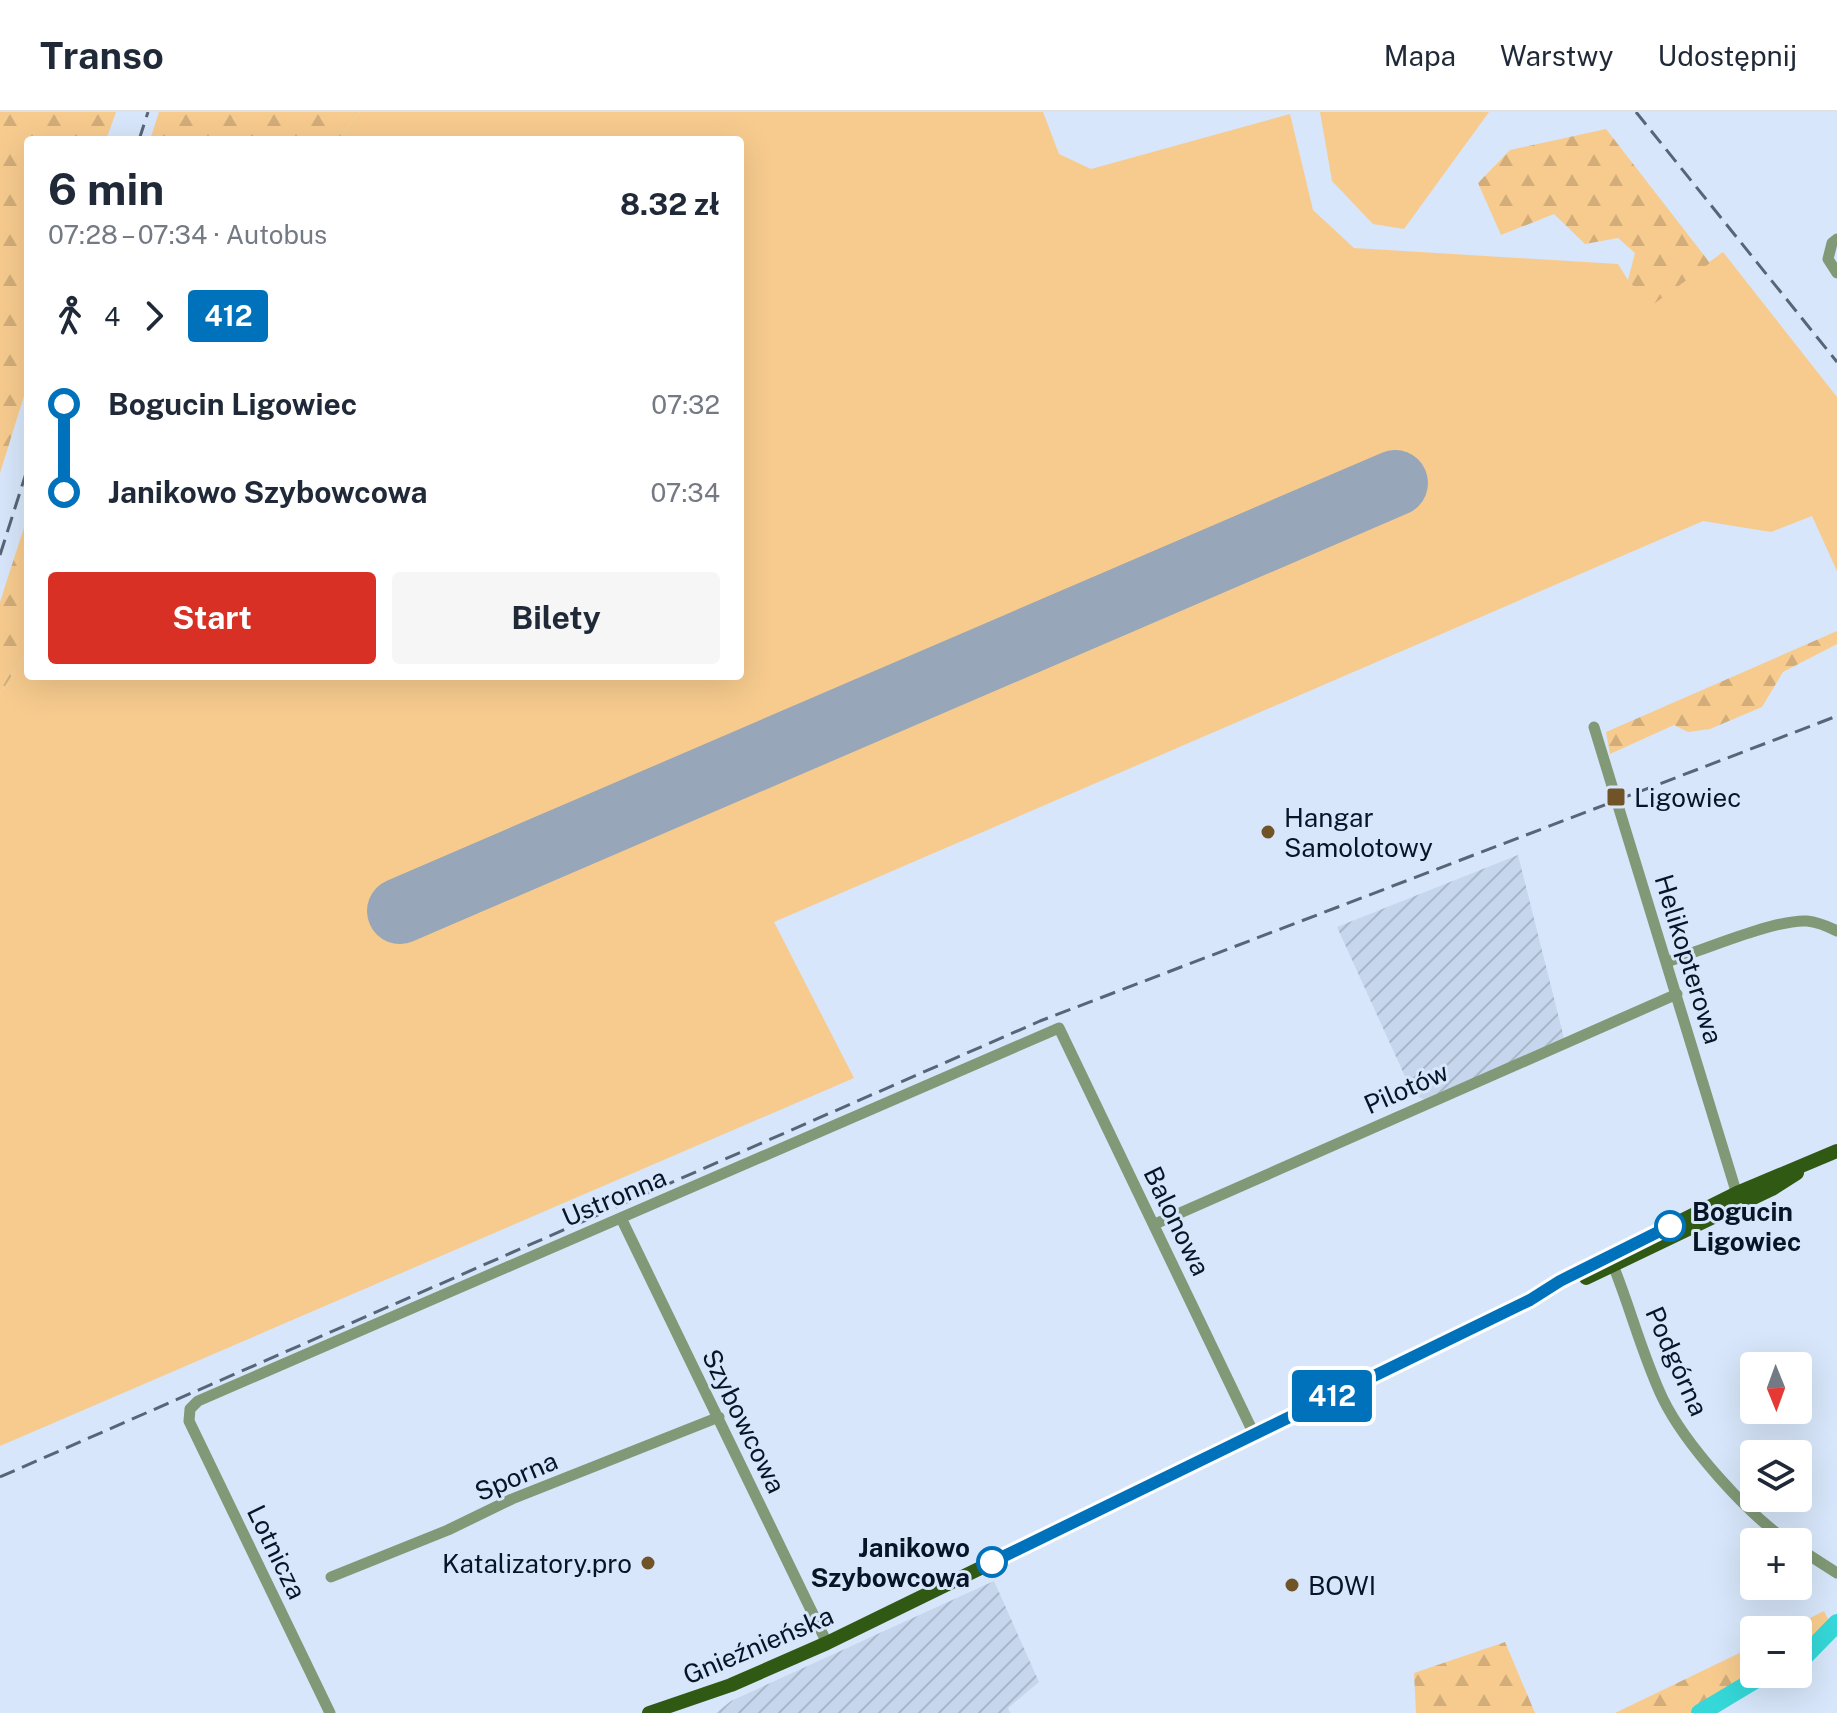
<!DOCTYPE html>
<html lang="pl">
<head>
<meta charset="utf-8">
<style>
  :root { --surface:#fff; --page:#f6f6f7; --text:#1f2937; --muted:#747a83; --line:#e0e1e3; --accent:#d93025 }
  body { margin:0; font-family:"Public Sans",sans-serif; background:var(--page); color:var(--text); height:100vh; display:flex; flex-direction:column; font-size:30px; white-space:nowrap }
  * { box-sizing:border-box; margin:0 }
  p { font-size:26px; color:var(--muted) }
  .icon { flex:none; width:44px; height:44px; fill:none; stroke:currentColor; stroke-width:2; stroke-linecap:round; stroke-linejoin:round }
  .map { position:relative; flex:1; overflow:hidden }
  .panel { position:absolute; left:24px; top:24px; width:720px; height:544px; display:flex; flex-direction:column; background:var(--surface); border-radius:8px; box-shadow:0 8px 32px #0002 }
  .panel>* { flex:none }
  .badge { padding:0 16px; border-radius:6px; font-size:28px; line-height:52px }
  .needle { width:52px; rotate:179deg }
  .fabs { position:absolute; left:1740px; top:1240px; display:grid; gap:16px }
  .fabs a { display:grid; place-items:center; width:72px; height:72px; border-radius:8px; background:var(--surface); box-shadow:0 8px 32px #0002; font-size:40px }
  .map>.badge { position:absolute; translate:-50% -50%; box-shadow:0 0 0 4px #fff }
  .legs { display:flex; align-items:center; gap:12px; height:88px; padding:0 24px; font-size:26px }
  .legs p { margin-inline-start:auto }
  .summary { display:flex; align-items:center; justify-content:space-between; height:136px; padding:0 24px }
  h1 { font-size:44px; font-weight:700; line-height:60px }
  .button { display:flex; gap:16px; margin-top:auto; padding:16px 24px }
  .button a { flex:1; height:92px; border-radius:8px; background:var(--accent); color:#fff; font-size:32px; font-weight:700; line-height:92px; text-align:center }
  .button a+a { background:var(--page); color:var(--text) }
  ul { padding:0 24px; list-style:none }
  li { display:flex; align-items:center; gap:28px; height:88px; font-size:30px }
  li i { display:grid; place-items:center; width:12px; height:100%; margin:0 10px; background:currentColor }
  li i::after { content:''; width:20px; height:20px; margin:-10px; border:6px solid; border-radius:50%; background:var(--surface) }
  li p { margin-inline-start:auto }
  li:first-child i { background:linear-gradient(#0000 50%,currentColor 0) }
  li:last-child i { background:linear-gradient(currentColor 50%,#0000 0) }
  header { display:flex; align-items:center; gap:48px; box-sizing:border-box; height:112px; padding:0 40px; background:var(--surface); border-bottom:2px solid var(--line) }
  header strong { font-size:38px }
  nav { display:flex; gap:44px; margin-inline-start:auto; font-size:28px }
  .map>svg:first-child { display:block }
  .industrial { fill:url(#industrial-furrows) }
  .grass { fill:#f7cb8e }
  .forest { fill:url(#forest-firs) }
  .lines { fill:none; stroke-linecap:round; stroke-linejoin:round }
  .river { stroke:#35d7d8; stroke-width:18 }
  .runway { stroke:#97a6b8; stroke-width:66 }
  .minor { stroke:#819976; stroke-width:11 }
  .major { stroke:#305914; stroke-width:14 }
  .rail { stroke:#576577; stroke-width:3; stroke-dasharray:16 8; stroke-linecap:butt }
  .line-1-casing { stroke:#fff; stroke-width:18 }
  .line-1 { stroke:#0072bc; stroke-width:12 }
  .poi-dot { fill:#705327; stroke:#d7e6fa; stroke-width:3 }
  .stop-1-dot { fill:#fff; stroke:#0072bc; stroke-width:4 }
  .labels { text-anchor:middle; dominant-baseline:central; stroke-width:6; stroke-linejoin:round; paint-order:stroke }
  .poi-label { font-size:26px; fill:#071526; stroke:#d7e6fa; text-anchor:start }
  .street-label { font-size:26px; fill:#071526; stroke:#d7e6fa }
  .stop-label { font-size:26px; font-weight:bold; fill:#071526; stroke:#d7e6fa; text-anchor:start }
</style>
</head>
<body>
<header>
<strong>Transo</strong>
<nav><a>Mapa</a><a>Warstwy</a><a>Udostępnij</a></nav>
</header>
<div class="map">
<svg width="1837" height="1601" viewBox="0 0 1837 1601">
  <defs>
    <pattern id="industrial-furrows" width="10" height="10" patternUnits="userSpaceOnUse" patternTransform="scale(2)"><rect width="10" height="10" fill="#c6d6ed"/><path d="M-1 1l2-2M0 10L10 0M9 11l2-2" fill="none" stroke="#a9b7cb"/></pattern>
    <pattern id="forest-firs" width="22" height="20" patternUnits="userSpaceOnUse" patternTransform="scale(2)"><rect width="22" height="20" fill="#f7cb8e"/><path d="M5 1l3.5 6h-7zM16 11l3.5 6h-7z" fill="#d2ad7a"/></pattern>
  </defs>
  <rect width="100%" height="100%" fill="#d7e6fa"/>
  <path class="industrial" d="M 1518,743 L 1564,926 L 1425,988 L 1413,982 L 1337,815 Z
    M 994,1469 L 1039,1570 L 1008,1596 L 1010,1601 L 716,1601 L 731,1589 Z"/>
  <path class="grass" d="M 360,0 L 1043,0 L 1059,42 L 1091,57 L 1290,2 L 1313,98 L 1354,136 L 1618,152 L 1628,168 L 1651,193 L 1723,140 L 1837,285 L 1837,459 L 1812,404 L 1771,420 L 1703,409 L 774,810 L 854,966 L 0,1334 L 0,582 L 28,538 L 28,564 L 740,564 L 740,28 L 337,28 Z
    M 1320,0 L 1489,0 L 1404,117 L 1373,112 L 1332,69 Z"/>
  <path class="forest" d="M 0,0 L 116,0 L 106,28 L 28,28 L 28,271 L 0,361 Z
    M 159,0 L 360,0 L 337,28 L 150,28 Z
    M 1606,17 L 1710,151 L 1651,194 L 1628,168 L 1635,141 L 1618,126 L 1585,132 L 1554,102 L 1501,123 L 1478,71 L 1510,38 Z
    M 28,403 L 28,538 L 0,582 L 0,490 Z
    M 1837,519 L 1837,532 L 1783,560 L 1762,595 L 1710,617 L 1688,620 L 1674,613 L 1610,642 L 1606,620 Z
    M 1824,1499 L 1837,1524 L 1798,1549 L 1798,1518 L 1786,1518 Z
    M 1505,1530 L 1535,1601 L 1416,1601 L 1414,1561 Z
    M 1754,1534 L 1754,1562 L 1778,1562 L 1718,1601 L 1615,1601 Z"/>
  <g class="lines">
    <path class="river" d="M 1798,1548 L 1803,1546 L 1837,1511
      M 1700,1601 L 1765,1562"/>
    <path class="runway" d="M 400,799 L 1395,371"/>
    <path class="minor" d="M 1837,127 L 1832,131 L 1828,147 L 1837,161
      M 1594,615 L 1739,1089
      M 1667,850 C 1700,839 1775,807 1807,809 C 1818,810 1827,814 1837,819
      M 621,1106 L 827,1531
      M 1155,1112 L 1677,882
      M 1611,1148 C 1630,1194 1642,1243 1663,1287 C 1685,1332 1747,1402 1789,1430
      M 1798,1436 L 1837,1461
      M 331,1465 L 448,1418 L 512,1387 L 719,1305
      M 330,1601 L 189,1309 L 190,1297 L 198,1289 L 1059,916 L 1254,1322"/>
    <path class="major" d="M 1586,1166 L 1772,1077 L 1797,1061
      M 649,1601 L 731,1573 L 827,1531 L 1530,1188 L 1560,1169 L 1737,1081 L 1837,1039"/>
    <path class="rail" d="M 1636,0 L 1837,250
      M 139,28 L 148,0
      M 0,443 L 28,355
      M 0,1365 L 1040,909 L 1837,604"/>
  </g>
  <g class="lines">
    <defs>
      <path id="line-1" d="M 992,1450 L 1530,1188 L 1560,1169 L 1670,1114"/>
    </defs>
    <use href="#line-1" class="line-1-casing"/>
    <use href="#line-1" class="line-1"/>
  </g>
  <g class="poi-dot">
    <rect x="1606" y="675" width="20" height="20" rx="4"/>
    <circle cx="1268" cy="720" r="8"/>
    <circle cx="648" cy="1451" r="8"/>
    <circle cx="1292" cy="1473" r="8"/>
  </g>
  <g class="stop-1-dot">
    <circle cx="1670" cy="1114" r="14"/>
    <circle cx="992" cy="1450" r="14"/>
  </g>
  <g class="labels">
    <g class="poi-label">
      <text x="1634" y="685">Ligowiec</text>
      <text x="1284" y="705">Hangar<tspan x="1284" dy="30">Samolotowy</tspan></text>
      <text x="632" y="1451" text-anchor="end">Katalizatory.pro</text>
      <text x="1308" y="1473">BOWI</text>
    </g>
    <g class="street-label">
      <text transform="translate(1689 847) rotate(73)">Helikopterowa</text>
      <text transform="translate(1406 976) rotate(-24)">Pilotów</text>
      <text transform="translate(614 1085) rotate(-23)">Ustronna</text>
      <text transform="translate(1177 1109) rotate(64)">Balonowa</text>
      <text transform="translate(1677 1249) rotate(66)">Podgórna</text>
      <text transform="translate(744 1309) rotate(64)">Szybowcowa</text>
      <text transform="translate(516 1364) rotate(-23)">Sporna</text>
      <text transform="translate(277 1440) rotate(64)">Lotnicza</text>
      <text transform="translate(758 1533) rotate(-23)">Gnieźnieńska</text>
    </g>
    <g class="stop-label">
      <text x="1692" y="1099">Bogucin<tspan x="1692" dy="30">Ligowiec</tspan></text>
      <text x="970" y="1435" text-anchor="end">Janikowo<tspan x="970" dy="30">Szybowcowa</tspan></text>
    </g>
  </g>
</svg>
<div class="fabs">
<a><svg class="needle" viewBox="-14 -14 28 28"><path d="M0-13l5 13h-10z" fill="#e53935"/><path d="M0 13l5-13h-10z" fill="#747a83"/></svg></a>
<a><svg class="icon" aria-label="layers" viewBox="0 0 24 24"><path d="M12 4l9 5-9 5-9-5zM3 14l9 5 9-5"/></svg></a>
<a>+</a>
<a>−</a>
</div>
<b class="badge" style="left:1332px;top:1284px;background:#0072bc;color:#fff">412</b>
<section class="panel">
<div class="summary"><div><h1>6 min</h1><p>07:28 – 07:34 · Autobus</p></div><b>8.32 zł</b></div>
<div class="legs"><svg class="icon" aria-label="walk" viewBox="0 0 24 24"><circle cx="13" cy="4" r="2"/><path d="M13 8l-2 6 4 7M11 14l-3 7M7 12l3-4h3l4 4"/></svg>4<svg class="icon" aria-label="forward" viewBox="0 0 24 24"><path d="M9 5l7 7-7 7"/></svg><b class="badge" style="background:#0072bc;color:#fff">412</b></div>
<ul>
<li><i style="color:#0072bc"></i><b>Bogucin Ligowiec</b><p>07:32</p></li>
<li><i style="color:#0072bc"></i><b>Janikowo Szybowcowa</b><p>07:34</p></li>
</ul>
<div class="button"><a>Start</a><a>Bilety</a></div>
</section>
</div>
</body>
</html>
